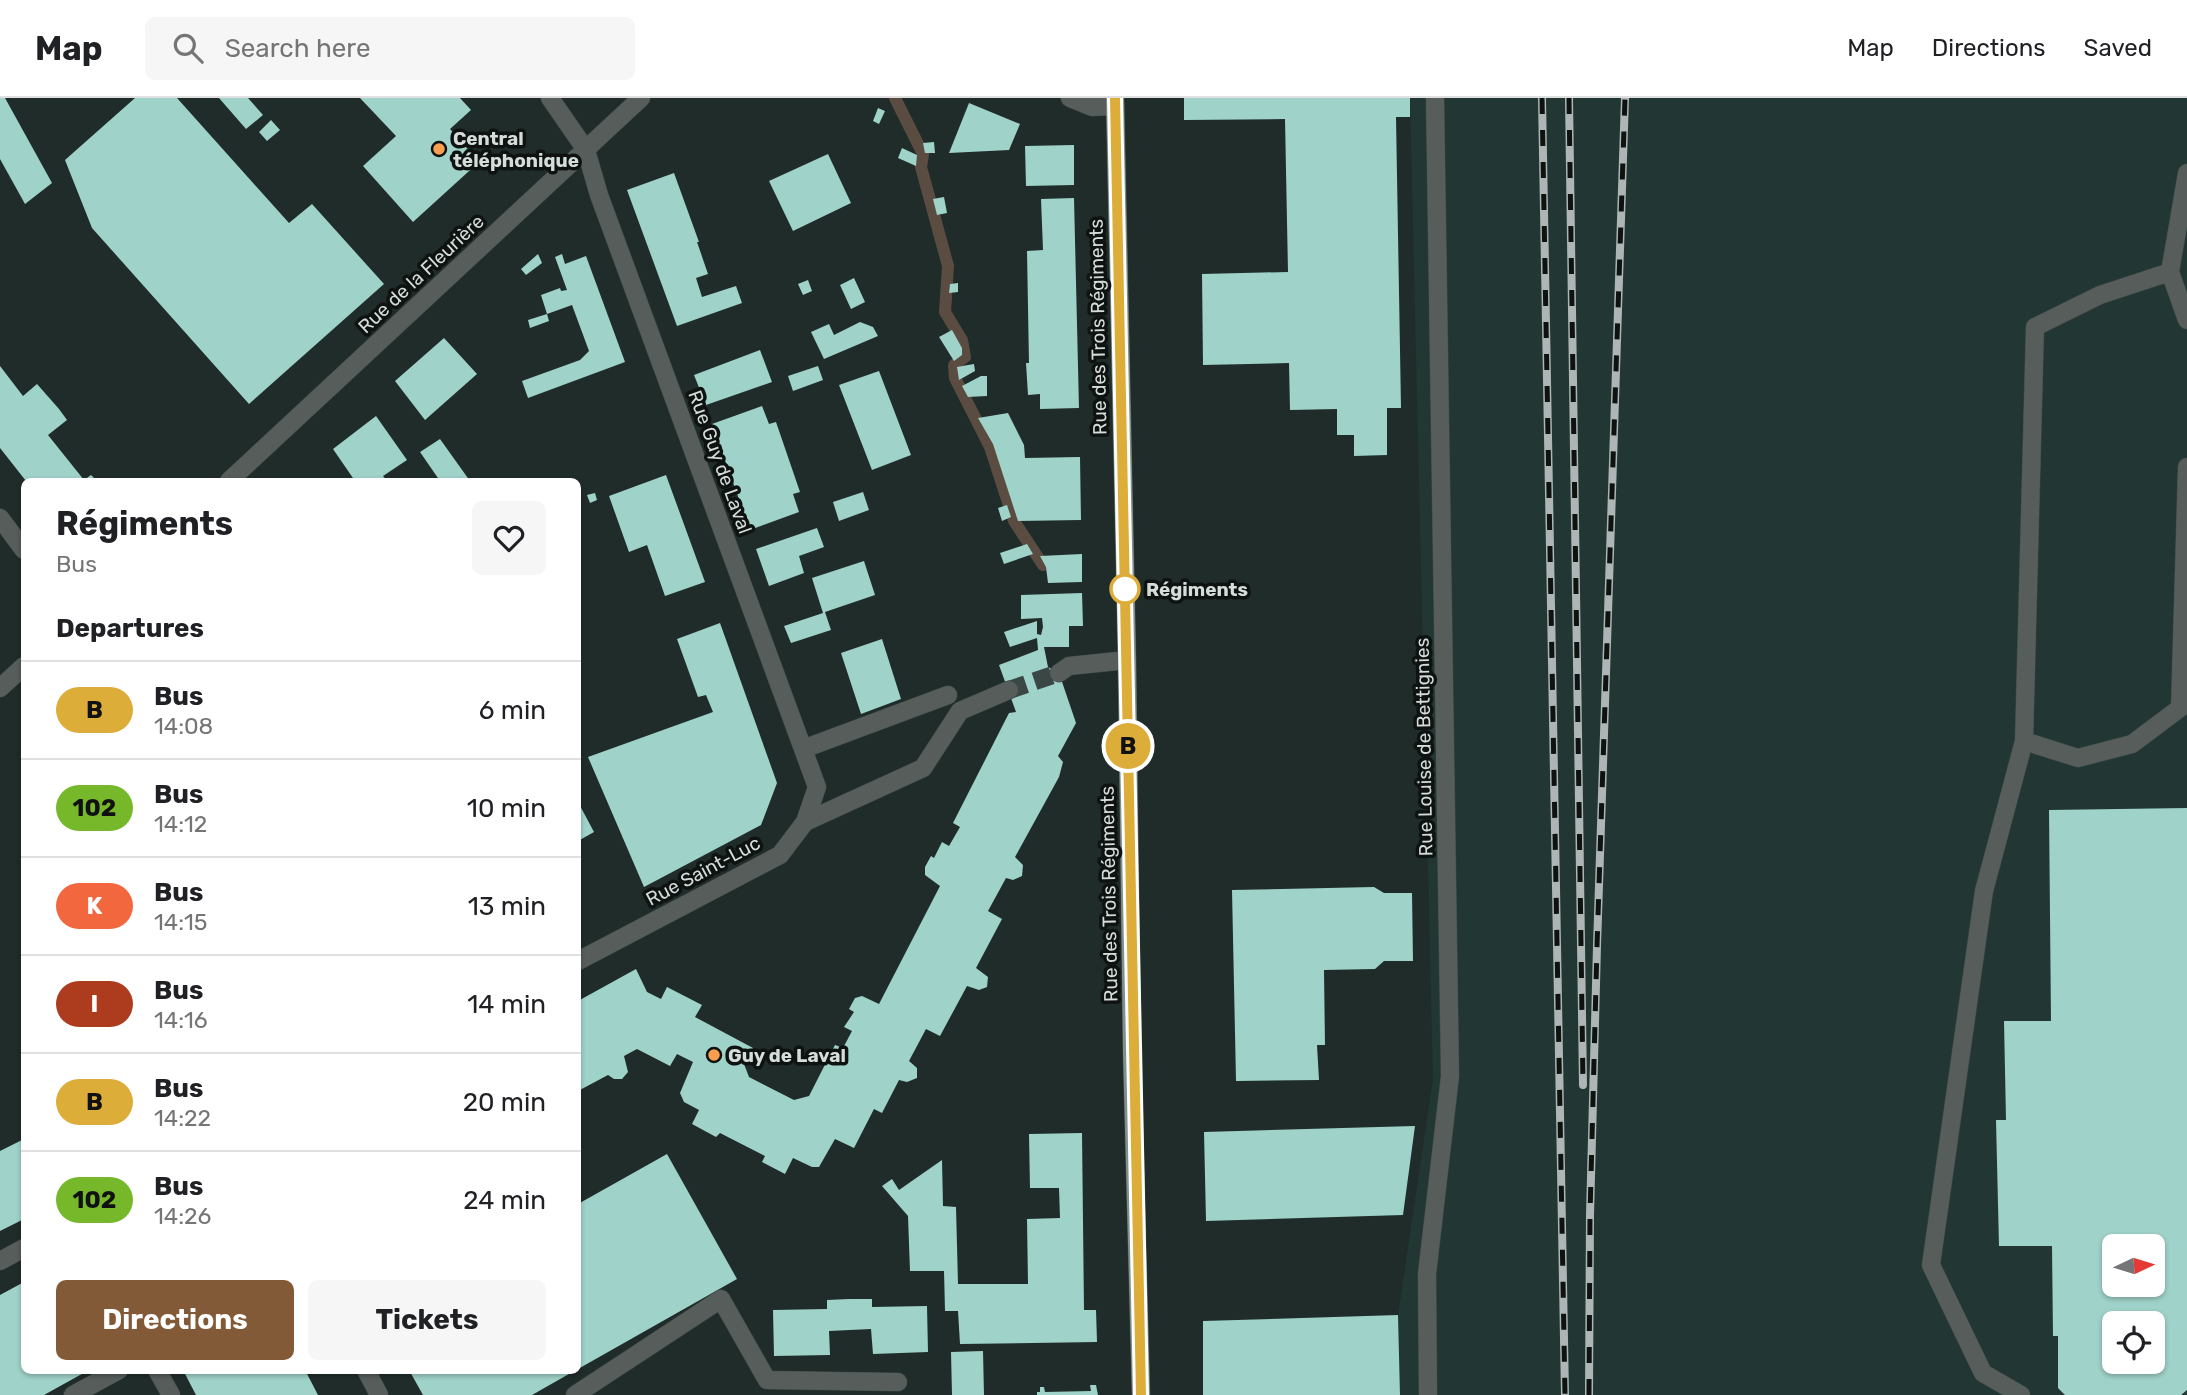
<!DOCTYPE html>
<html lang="en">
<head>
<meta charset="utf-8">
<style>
  :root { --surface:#fff; --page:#f6f6f6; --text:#202124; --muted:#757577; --line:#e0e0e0; --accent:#825a37 }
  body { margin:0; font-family:Rubik,sans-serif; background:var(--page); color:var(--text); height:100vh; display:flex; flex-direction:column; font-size:26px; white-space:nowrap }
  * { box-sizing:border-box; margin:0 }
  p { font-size:23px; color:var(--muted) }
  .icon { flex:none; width:38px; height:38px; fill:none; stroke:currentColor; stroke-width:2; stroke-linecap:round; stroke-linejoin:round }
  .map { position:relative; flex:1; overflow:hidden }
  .side { position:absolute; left:21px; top:380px; width:560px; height:896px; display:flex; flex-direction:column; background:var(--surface); border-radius:10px; box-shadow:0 2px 5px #0004 }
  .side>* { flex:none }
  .badge { padding:0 14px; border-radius:23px; font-size:24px; line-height:46px }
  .needle { width:46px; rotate:86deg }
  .buttons { position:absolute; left:2102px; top:1136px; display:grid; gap:14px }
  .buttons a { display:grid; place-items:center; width:63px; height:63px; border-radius:10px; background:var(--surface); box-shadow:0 2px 5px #0004; font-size:35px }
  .map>.badge { position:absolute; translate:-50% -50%; box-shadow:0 0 0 4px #fff }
  h2 { padding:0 35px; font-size:26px; line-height:63px }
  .round { display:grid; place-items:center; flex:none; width:74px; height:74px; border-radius:10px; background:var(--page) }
  .headline { display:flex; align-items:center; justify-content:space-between; height:119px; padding:0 35px }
  h1 { font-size:33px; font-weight:700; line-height:52px }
  .cta { display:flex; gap:14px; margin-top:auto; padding:14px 35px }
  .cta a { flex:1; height:80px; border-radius:10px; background:var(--accent); color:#fff; font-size:28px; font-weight:700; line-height:80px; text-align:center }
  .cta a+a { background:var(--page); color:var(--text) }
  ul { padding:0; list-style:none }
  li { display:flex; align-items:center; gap:21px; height:98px; padding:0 35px; border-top:2px solid var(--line) }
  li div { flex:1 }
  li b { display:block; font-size:26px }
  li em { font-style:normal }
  li .badge { min-width:77px; font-weight:700; text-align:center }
  header { display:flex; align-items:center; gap:42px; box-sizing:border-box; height:98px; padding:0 35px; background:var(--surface); border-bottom:2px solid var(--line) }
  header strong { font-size:33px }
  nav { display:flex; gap:38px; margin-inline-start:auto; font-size:24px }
  .search { width:490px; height:63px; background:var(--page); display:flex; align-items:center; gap:18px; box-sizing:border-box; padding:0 24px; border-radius:10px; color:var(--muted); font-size:26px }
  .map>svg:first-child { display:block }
  .built { fill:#223733; fill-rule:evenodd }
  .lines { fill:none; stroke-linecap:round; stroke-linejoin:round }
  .stream { stroke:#5b4c42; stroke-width:12 }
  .building { fill:#9fd2c8; fill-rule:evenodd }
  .minor-tunnel { stroke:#3b4745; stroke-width:18; stroke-dasharray:18 9; stroke-linecap:butt }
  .minor-casing { stroke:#3d4846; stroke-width:19 }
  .major-casing { stroke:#3d4846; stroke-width:19 }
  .minor { stroke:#565d5b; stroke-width:18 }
  .major { stroke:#838f8c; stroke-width:18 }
  .rail-casing { stroke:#adb6b4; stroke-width:8 }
  .rail { stroke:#0e1312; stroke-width:5; stroke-dasharray:16; stroke-linecap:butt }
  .line-casing { stroke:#fff; stroke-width:16 }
  .line { stroke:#ddad3a; stroke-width:10 }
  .poi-dot { fill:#fa9f4f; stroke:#0e1312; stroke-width:2.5 }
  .stop-dot { fill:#fff; stroke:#ddad3a; stroke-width:3.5 }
  .labels { text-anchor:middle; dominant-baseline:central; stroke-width:7; stroke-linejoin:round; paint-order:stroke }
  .poi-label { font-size:19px; font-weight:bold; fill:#d5dddb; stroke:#0e1312; text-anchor:start }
  .street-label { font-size:19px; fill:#d5dddb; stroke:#0e1312 }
  .stop-label { font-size:19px; font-weight:bold; fill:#d5dddb; stroke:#0e1312; text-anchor:start }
</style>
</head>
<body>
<header>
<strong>Map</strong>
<div class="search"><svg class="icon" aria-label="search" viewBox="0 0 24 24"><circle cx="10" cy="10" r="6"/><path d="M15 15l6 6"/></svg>Search here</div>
<nav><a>Map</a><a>Directions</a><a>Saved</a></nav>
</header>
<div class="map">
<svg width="2187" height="1297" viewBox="0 0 2187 1297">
  <rect width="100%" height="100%" fill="#202c2a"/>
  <path class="built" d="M 1410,0 L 2187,0 L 2187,1297 L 1400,1297 L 1398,1217 L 1433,981 ZM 2114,1148 L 2152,1148 L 2152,1186 L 2114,1186 ZM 2114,1225 L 2152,1225 L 2152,1264 L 2114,1264 Z"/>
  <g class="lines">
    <path class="stream" d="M 895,0 L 923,56 L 921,69 L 948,168 L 945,214 L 962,242 L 965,259 L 954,267 L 955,280 L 990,349 L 1014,423 L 1043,467"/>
  </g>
  <path class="building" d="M 0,0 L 5,0 L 52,85 L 25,106 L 0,61 Z
    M 135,0 L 177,0 L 289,125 L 312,106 L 384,186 L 249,306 L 92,130 L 65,62 Z
    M 219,0 L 248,0 L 263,17 L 246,31 Z
    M 360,0 L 460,0 L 471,12 L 450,31 L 479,64 L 413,124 L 363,68 L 396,38 Z
    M 1184,0 L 1410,0 L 1410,19 L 1396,19 L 1401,310 L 1387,310 L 1387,357 L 1354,358 L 1354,337 L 1337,337 L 1337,311 L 1290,312 L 1289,265 L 1203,267 L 1202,176 L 1288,174 L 1285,21 L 1184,22 Z
    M 969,5 L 1020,26 L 1009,52 L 949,55 Z
    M 878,10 L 885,13 L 879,26 L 873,23 Z
    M 271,22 L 280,32 L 267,43 L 259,34 Z
    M 934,44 L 935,55 L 925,55 L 923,45 Z
    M 1074,47 L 1074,87 L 1026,88 L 1025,48 Z
    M 902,50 L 917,57 L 916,68 L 898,60 Z
    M 828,56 L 851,105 L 793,133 L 769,83 Z
    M 674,75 L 699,144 L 697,144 L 708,176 L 696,180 L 702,199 L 736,188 L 742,205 L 677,228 L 627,92 Z
    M 944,99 L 947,115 L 937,117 L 933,101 Z
    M 1074,100 L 1079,310 L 1040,311 L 1040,296 L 1028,297 L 1026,265 L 1029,265 L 1027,153 L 1043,152 L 1041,101 Z
    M 538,156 L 542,165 L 526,177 L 521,171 Z
    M 562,156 L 565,166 L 586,158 L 625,264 L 528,300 L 522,283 L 580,262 L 589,253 L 572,207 L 547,216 L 541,197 L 560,190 L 561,193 L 567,192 L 555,159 Z
    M 854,180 L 865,204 L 851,211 L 840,187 Z
    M 808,182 L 812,193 L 803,197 L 798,186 Z
    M 958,185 L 958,194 L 949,195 L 950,186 Z
    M 547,216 L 549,223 L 530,230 L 528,222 Z
    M 860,224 L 873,229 L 878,238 L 824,261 L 811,234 L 829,226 L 834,237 Z
    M 952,232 L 962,250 L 962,257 L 954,263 L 939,239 Z
    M 444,240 L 477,276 L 425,322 L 395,283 Z
    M 760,252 L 772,284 L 706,307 L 694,277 Z
    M 974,266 L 975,273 L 959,282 L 957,269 Z
    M 0,268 L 23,298 L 37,286 L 59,311 L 67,322 L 48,337 L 84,382 L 91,377 L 97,383 L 26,383 L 0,350 Z
    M 818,268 L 823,282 L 793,293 L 788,278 Z
    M 879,273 L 911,357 L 872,372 L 839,287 Z
    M 981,278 L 987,278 L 987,298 L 968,299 L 962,288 Z
    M 762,308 L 769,326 L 776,324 L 800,394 L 793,396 L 799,414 L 750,432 L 712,326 Z
    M 1008,315 L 1024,347 L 1025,360 L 1080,359 L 1081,422 L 1018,423 L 993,346 L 978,320 Z
    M 376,318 L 407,362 L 383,378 L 387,383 L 355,383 L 333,351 Z
    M 440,341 L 470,383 L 440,383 L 420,354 Z
    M 666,377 L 705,484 L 665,498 L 647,447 L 629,454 L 609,398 Z
    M 863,394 L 869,412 L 839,423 L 833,404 Z
    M 595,395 L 597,402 L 590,405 L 587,397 Z
    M 1007,407 L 1011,419 L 1002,423 L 998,410 Z
    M 817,430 L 824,449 L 799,458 L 804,475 L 769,488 L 756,451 Z
    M 1027,446 L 1033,456 L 1004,466 L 1000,455 Z
    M 1082,456 L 1082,484 L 1048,485 L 1046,469 L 1040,458 Z
    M 864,463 L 875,497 L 825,514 L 831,532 L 791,545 L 784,528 L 823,515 L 812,480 Z
    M 1082,495 L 1083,528 L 1069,528 L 1069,549 L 1044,549 L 1048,569 L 1059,575 L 1076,625 L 1058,658 L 1063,664 L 1059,679 L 1015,759 L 1023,767 L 1022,778 L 1013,782 L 1006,780 L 988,813 L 1002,821 L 976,870 L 988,879 L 987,889 L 979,892 L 967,888 L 940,938 L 926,931 L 909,963 L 917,970 L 917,980 L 907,984 L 899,982 L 882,1015 L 874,1011 L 854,1050 L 835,1041 L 819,1069 L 812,1069 L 793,1060 L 785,1076 L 762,1064 L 765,1058 L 720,1035 L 716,1039 L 692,1026 L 699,1012 L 684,1004 L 680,995 L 693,964 L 677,956 L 670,968 L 637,951 L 624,958 L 628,974 L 622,981 L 614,981 L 608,977 L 578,993 L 578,903 L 636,871 L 647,894 L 661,901 L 667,889 L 702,907 L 695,919 L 753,950 L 744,966 L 749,979 L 794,1002 L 809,998 L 835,947 L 843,950 L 852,933 L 844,929 L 854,914 L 849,911 L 855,900 L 862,898 L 879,906 L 940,788 L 925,777 L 925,769 L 931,758 L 934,760 L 942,744 L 949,748 L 960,729 L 953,725 L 1009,615 L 1016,614 L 999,567 L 1038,552 L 1037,540 L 1010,549 L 1004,534 L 1037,523 L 1037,536 L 1041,537 L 1043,529 L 1042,520 L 1021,521 L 1021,497 Z
    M 720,525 L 777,685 L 761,727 L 644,789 L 588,659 L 713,614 L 706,597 L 698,599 L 677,541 Z
    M 882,541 L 901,601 L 861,616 L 841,555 Z
    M 578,704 L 594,734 L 578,743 Z
    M 2187,710 L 2187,1292 L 2181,1297 L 2065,1297 L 2058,1290 L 2058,1238 L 2053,1238 L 2052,1148 L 1999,1148 L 1996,1022 L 2006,1022 L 2004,923 L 2051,923 L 2049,712 ZM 2114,1148 L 2152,1148 L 2152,1186 L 2114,1186 ZM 2114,1225 L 2152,1225 L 2152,1264 L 2114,1264 Z
    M 1374,789 L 1384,795 L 1412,795 L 1413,863 L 1384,863 L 1375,871 L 1324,872 L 1325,947 L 1317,947 L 1319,982 L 1236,983 L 1232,792 Z
    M 1415,1028 L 1403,1117 L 1206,1123 L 1204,1034 Z
    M 1082,1035 L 1084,1212 L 1096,1212 L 1097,1244 L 960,1246 L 958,1213 L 945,1213 L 944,1173 L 910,1173 L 908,1118 L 882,1088 L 892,1081 L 899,1092 L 942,1062 L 943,1108 L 956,1109 L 958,1186 L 1028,1186 L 1027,1121 L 1060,1120 L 1059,1090 L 1030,1090 L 1029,1036 Z
    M 24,1041 L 24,1121 L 0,1133 L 0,1053 Z
    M 667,1056 L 737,1181 L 578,1271 L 578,1106 Z
    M 24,1184 L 24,1272 L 89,1272 L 44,1297 L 0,1297 L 0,1197 Z
    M 849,1201 L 872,1201 L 872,1209 L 927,1208 L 928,1254 L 873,1256 L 871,1231 L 829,1233 L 830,1257 L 774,1258 L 773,1212 L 827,1211 L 827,1202 Z
    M 1398,1217 L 1400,1297 L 1203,1297 L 1203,1223 Z
    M 983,1253 L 984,1297 L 952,1297 L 951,1254 Z
    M 183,1272 L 305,1272 L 318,1297 L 196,1297 Z
    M 409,1272 L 576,1272 L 532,1297 L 423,1297 Z
    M 1090,1287 L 1096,1287 L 1098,1297 L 1037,1297 L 1037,1294 L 1040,1294 L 1040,1289 L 1044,1289 L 1045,1294 L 1091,1293 Z"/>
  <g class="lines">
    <path class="minor-tunnel" d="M 1009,592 L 1059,575"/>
    <defs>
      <path id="minor" d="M 550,0 L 586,52 L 599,97 L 817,689 L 805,724 L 780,757 L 578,863
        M 1070,0 L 1092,9 L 1115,8
        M 2170,174 L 2187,222
        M 229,383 L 641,0
        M 0,420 L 24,452
        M 1059,575 L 1069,568 L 1127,562
        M 0,590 L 24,568
        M 2024,643 L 2078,660 L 2132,646 L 2180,610 L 2187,369
        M 803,651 L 948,597
        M 805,724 L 923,670 L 960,613 L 1009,592
        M 0,1163 L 24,1150
        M 157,1272 L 171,1297
        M 366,1272 L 379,1297
        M 73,1297 L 119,1272
        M 575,1297 L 721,1201 L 767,1282 L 898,1284
        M 1428,1297 L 1427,1176 L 1450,978 L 1435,0
        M 2021,1297 L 1983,1275 L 1931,1167 L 1984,793 L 2024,643 L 2035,229 L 2100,197 L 2170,174 L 2187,75"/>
      <path id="major" d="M 1115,0 L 1127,562 L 1132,955 L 1141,1297"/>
    </defs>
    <use href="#minor" class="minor-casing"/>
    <use href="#major" class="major-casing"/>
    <use href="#minor" class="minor"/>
    <use href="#major" class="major"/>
    <defs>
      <path id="rail" d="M 1542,0 L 1565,1297
        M 1569,0 L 1583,987
        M 1589,1297 L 1590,1117 L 1597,848 L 1625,0"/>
    </defs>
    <use href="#rail" class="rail-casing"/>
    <use href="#rail" class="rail"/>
  </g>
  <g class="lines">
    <defs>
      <path id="line" d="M 1115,0 L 1141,1297"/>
    </defs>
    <use href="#line" class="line-casing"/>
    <use href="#line" class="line"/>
  </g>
  <g class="poi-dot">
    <circle cx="439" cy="51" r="7"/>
    <circle cx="714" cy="957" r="7"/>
  </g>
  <circle class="stop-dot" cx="1125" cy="491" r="14"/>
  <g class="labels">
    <g class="poi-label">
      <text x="453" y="40">Central<tspan x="453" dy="22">téléphonique</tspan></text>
      <text x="728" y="957">Guy de Laval</text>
    </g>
    <g class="street-label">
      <text transform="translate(421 176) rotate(-43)">Rue de la Fleurière</text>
      <text transform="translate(1098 229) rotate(-91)">Rue des Trois Régiments</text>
      <text transform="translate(720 364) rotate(70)">Rue Guy de Laval</text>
      <text transform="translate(1424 649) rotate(-91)">Rue Louise de Bettignies</text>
      <text transform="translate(703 773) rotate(-28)">Rue Saint-Luc</text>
      <text transform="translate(1109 796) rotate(-91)">Rue des Trois Régiments</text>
    </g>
    <g class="stop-label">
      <text x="1146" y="491">Régiments</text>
    </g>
  </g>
</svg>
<div class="buttons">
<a><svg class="needle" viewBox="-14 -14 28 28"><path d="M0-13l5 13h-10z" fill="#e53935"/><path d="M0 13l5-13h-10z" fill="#757577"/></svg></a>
<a><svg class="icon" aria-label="locate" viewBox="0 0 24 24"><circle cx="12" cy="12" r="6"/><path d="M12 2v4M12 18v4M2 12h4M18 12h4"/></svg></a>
</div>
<b class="badge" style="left:1128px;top:648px;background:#ddad3a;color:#111">B</b>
<section class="side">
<div class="headline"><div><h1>Régiments</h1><p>Bus</p></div><a class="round"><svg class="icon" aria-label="heart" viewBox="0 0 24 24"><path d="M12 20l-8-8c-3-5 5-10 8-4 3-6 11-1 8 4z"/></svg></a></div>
<h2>Departures</h2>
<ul>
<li><span class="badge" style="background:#ddad3a;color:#111">B</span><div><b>Bus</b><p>14:08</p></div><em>6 min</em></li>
<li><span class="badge" style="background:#76b82a;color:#111">102</span><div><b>Bus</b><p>14:12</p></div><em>10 min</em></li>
<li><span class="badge" style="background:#f2673d;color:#fff">K</span><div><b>Bus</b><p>14:15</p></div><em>13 min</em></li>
<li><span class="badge" style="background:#ad3c1e;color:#fff">I</span><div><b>Bus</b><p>14:16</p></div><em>14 min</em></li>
<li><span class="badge" style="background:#ddad3a;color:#111">B</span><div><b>Bus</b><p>14:22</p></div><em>20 min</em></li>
<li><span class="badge" style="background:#76b82a;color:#111">102</span><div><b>Bus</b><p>14:26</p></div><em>24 min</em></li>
</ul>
<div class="cta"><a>Directions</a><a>Tickets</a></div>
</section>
</div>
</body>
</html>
